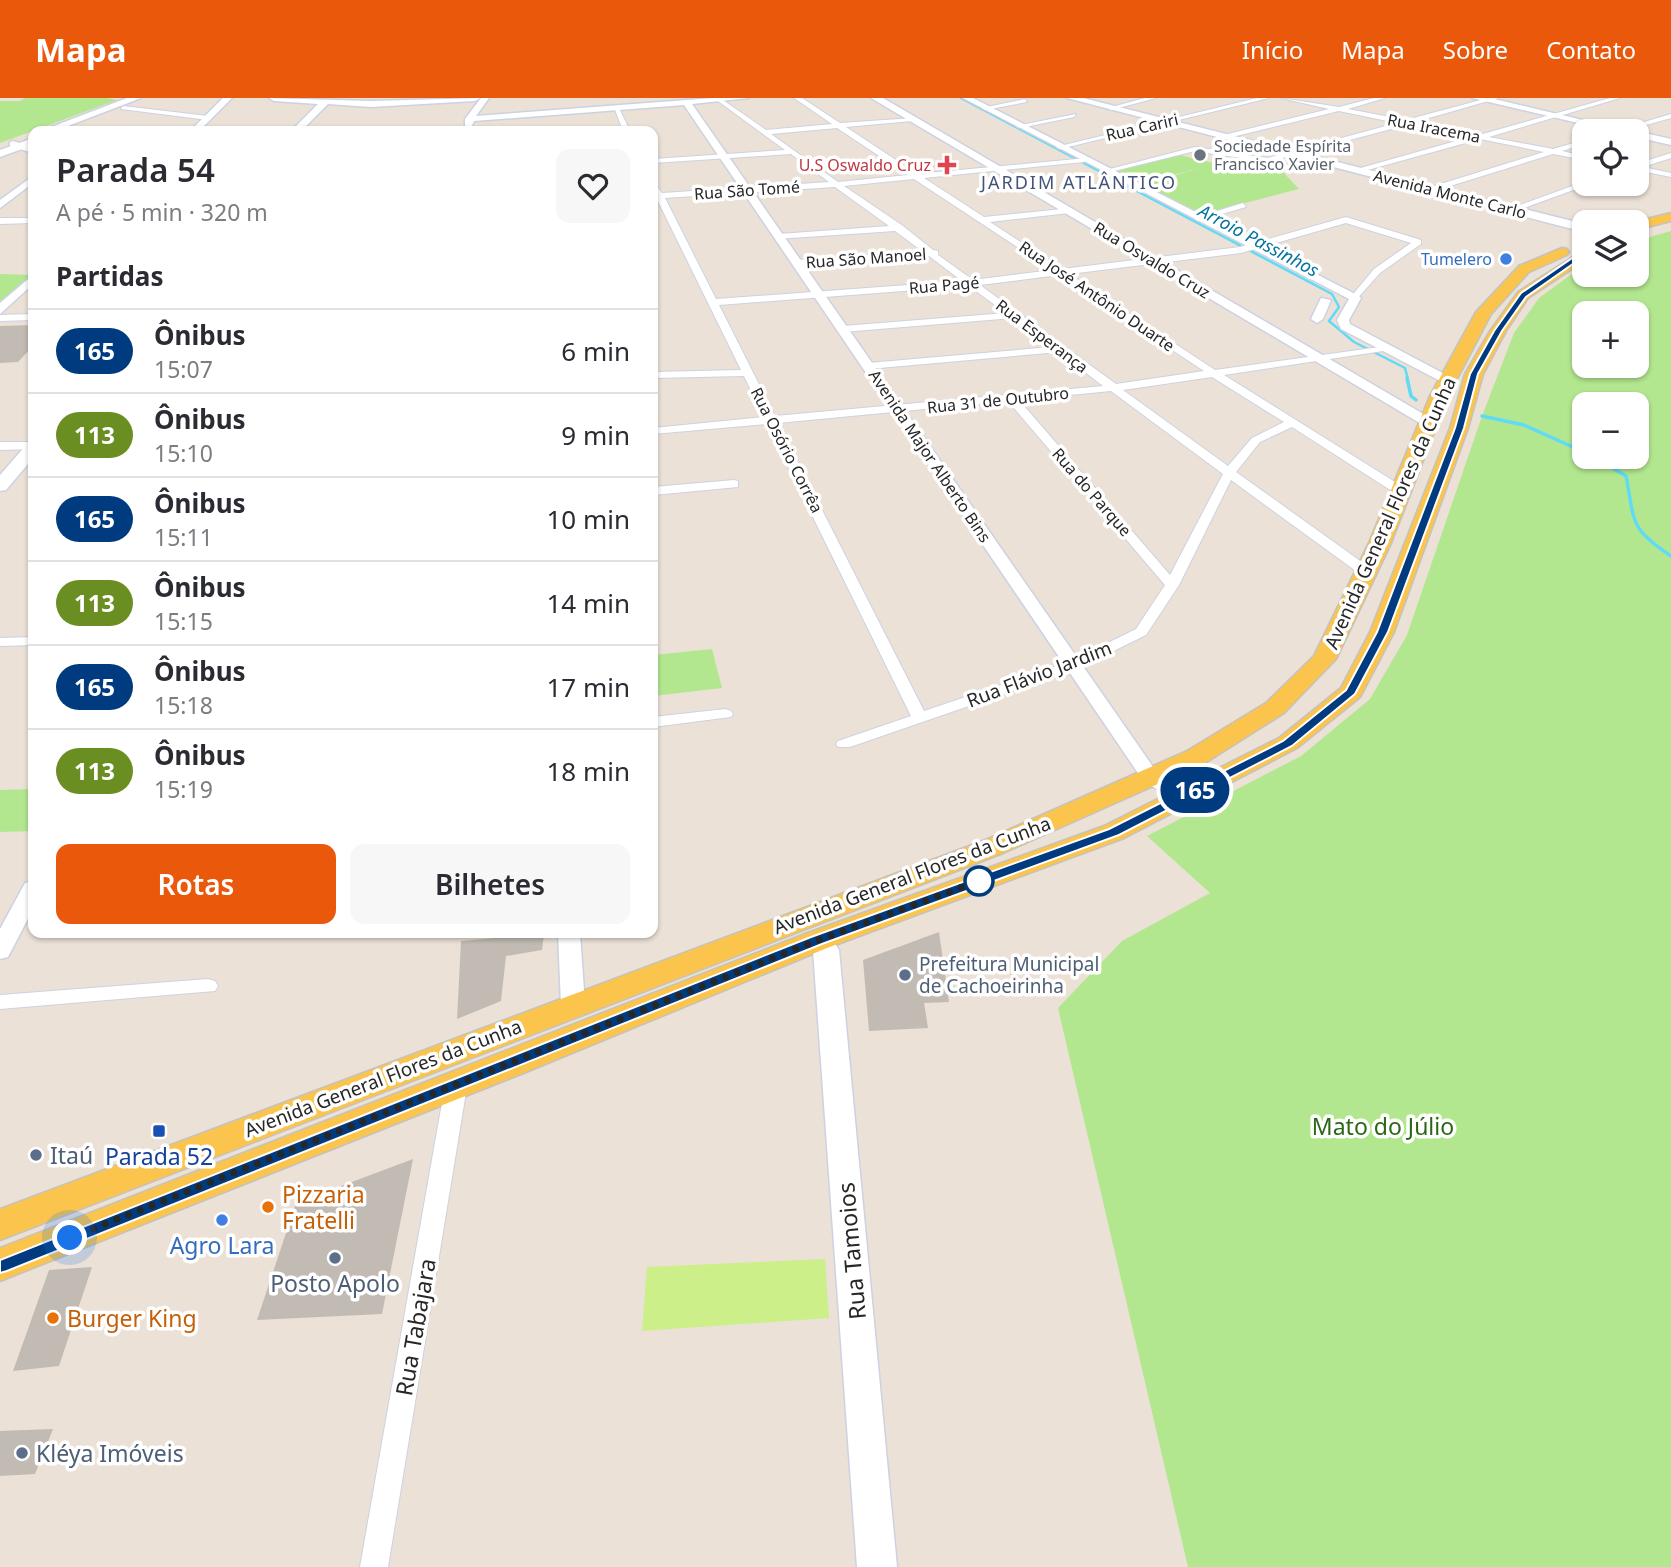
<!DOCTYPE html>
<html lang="pt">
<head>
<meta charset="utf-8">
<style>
  :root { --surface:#fff; --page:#f7f7f7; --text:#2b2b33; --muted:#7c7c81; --line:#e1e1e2; --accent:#ea580c }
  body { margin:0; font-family:"Noto Sans",sans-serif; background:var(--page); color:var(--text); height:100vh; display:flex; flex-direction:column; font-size:26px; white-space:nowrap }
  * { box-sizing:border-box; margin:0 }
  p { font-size:23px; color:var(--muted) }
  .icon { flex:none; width:38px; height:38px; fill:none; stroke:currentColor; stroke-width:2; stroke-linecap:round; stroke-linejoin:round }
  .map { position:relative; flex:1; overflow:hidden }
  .drawer { position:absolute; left:28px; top:28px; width:630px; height:812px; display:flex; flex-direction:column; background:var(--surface); border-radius:14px; box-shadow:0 2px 5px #0004 }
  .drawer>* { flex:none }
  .badge { padding:0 14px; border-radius:23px; font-size:24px; line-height:46px }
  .controls { position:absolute; left:1572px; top:21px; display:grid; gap:14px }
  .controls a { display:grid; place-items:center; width:77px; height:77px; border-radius:14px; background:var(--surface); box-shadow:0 2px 5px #0004; font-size:35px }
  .you { position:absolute; width:35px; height:35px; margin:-18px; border:5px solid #fff; border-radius:50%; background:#1a73e8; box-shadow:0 0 0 10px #1a73e833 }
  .map>.badge { position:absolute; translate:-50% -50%; box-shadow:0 0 0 4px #fff }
  h2 { padding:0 28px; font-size:26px; line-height:63px }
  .round { display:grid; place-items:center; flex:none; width:74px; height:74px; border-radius:14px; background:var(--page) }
  .headline { display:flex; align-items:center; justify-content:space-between; height:119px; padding:0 28px }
  h1 { font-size:33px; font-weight:600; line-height:52px }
  .cta { display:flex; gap:14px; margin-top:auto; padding:14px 28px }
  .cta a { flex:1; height:80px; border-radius:14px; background:var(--accent); color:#fff; font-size:28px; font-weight:600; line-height:80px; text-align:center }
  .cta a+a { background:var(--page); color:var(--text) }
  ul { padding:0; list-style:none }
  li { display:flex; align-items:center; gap:21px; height:84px; padding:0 28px; border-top:2px solid var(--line) }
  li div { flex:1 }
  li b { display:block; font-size:26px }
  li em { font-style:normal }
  li .badge { min-width:77px; font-weight:700; text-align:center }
  header { display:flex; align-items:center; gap:42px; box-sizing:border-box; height:98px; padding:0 35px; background:var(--accent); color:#fff }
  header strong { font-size:33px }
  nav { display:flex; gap:38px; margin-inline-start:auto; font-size:24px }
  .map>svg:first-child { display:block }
  .green { fill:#b3e78f; fill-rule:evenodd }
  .pitch { fill:#ccef89 }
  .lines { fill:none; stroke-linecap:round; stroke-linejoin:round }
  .stream-far1 { stroke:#61daf6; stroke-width:2.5 }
  .stream { stroke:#61daf6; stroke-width:3.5 }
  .building { fill:#c2bbb4 }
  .minor-casing { stroke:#ccd2e2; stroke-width:2 }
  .tertiary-casing { stroke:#ccd2e2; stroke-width:3 }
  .secondary-casing { stroke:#ccd2e2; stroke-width:3 }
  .primary-casing { stroke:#c3c3c3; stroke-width:3 }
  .minor { fill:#fff; fill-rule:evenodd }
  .tertiary { fill:#fff; fill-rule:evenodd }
  .secondary { fill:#fff; fill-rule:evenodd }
  .primary { fill:#fac44d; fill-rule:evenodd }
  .line { fill:#003b80; stroke:#fff; stroke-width:2 }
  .walk { stroke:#272727; stroke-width:7; stroke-dasharray:0 12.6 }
  .worship-dot { fill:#6b7280; stroke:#fff; stroke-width:2.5 }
  .health-dot { fill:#e0444e; stroke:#fff; stroke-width:2.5 }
  .shop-dot { fill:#3f7fe0; stroke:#fff; stroke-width:2.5 }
  .stop-dot { fill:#fff; stroke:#003b80; stroke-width:3.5 }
  .service-dot { fill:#5c6f8a; stroke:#fff; stroke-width:2.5 }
  .transit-dot { fill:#1a4fb4; stroke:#fff; stroke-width:2.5 }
  .food-dot { fill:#e8710a; stroke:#fff; stroke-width:2.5 }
  .labels { text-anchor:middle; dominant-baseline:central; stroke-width:7; stroke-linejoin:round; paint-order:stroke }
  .far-street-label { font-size:16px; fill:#272727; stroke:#fff }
  .far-worship-label { font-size:16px; fill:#5b616d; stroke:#fff; text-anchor:start }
  .far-health-label { font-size:16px; fill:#be3a42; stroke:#fff; text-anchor:end }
  .far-shop-label { font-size:16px; fill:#366cbe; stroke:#fff; text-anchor:end }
  .far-neighbourhood-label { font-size:18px; letter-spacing:2px; fill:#45537a; stroke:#fff }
  .far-water-label { font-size:18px; font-style:italic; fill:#04759e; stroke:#fff }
  .street-label { font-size:19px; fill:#272727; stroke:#fff }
  .service-label { font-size:19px; fill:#4e5e75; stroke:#fff; text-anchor:start }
  .near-park-label { font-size:23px; fill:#2c6714; stroke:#fff }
  .near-service-label { font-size:23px; fill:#4e5e75; stroke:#fff; text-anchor:start }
  .near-transit-label { font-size:23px; fill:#164399; stroke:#fff }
  .near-food-label { font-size:23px; fill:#c56008; stroke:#fff; text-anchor:start }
  .near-shop-label { font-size:23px; fill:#366cbe; stroke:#fff }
  .near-street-label { font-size:23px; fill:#272727; stroke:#fff }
</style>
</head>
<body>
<header>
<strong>Mapa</strong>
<nav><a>Início</a><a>Mapa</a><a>Sobre</a><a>Contato</a></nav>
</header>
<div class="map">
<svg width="1671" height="1469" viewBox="0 0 1671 1469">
  <rect width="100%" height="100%" fill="#ebe1d7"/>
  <path class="green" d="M 25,0 L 107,0 L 117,2 L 0,45 L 0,3 L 20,3 Z
    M 1179,57 L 1218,66 L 1235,61 L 1281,72 L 1299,91 L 1199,117 L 1142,87 L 1200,70 L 1139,86 L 1111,73 Z
    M 1671,133 L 1671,1469 L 1188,1469 L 1058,910 L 1122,843 L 1210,795 L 1147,738 L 1301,658 L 1370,601 L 1407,537 L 1482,318 L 1514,235 L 1539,200 L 1584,167 L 1584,177 L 1636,177 L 1636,143 ZM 1584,215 L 1636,215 L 1636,268 L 1584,268 ZM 1584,306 L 1636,306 L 1636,359 L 1584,359 Z
    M 0,176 L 33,177 L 33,180 L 0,212 Z
    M 712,551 L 722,590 L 653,598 L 653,557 Z
    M 33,691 L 33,733 L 0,734 L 0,692 Z"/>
  <path class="pitch" d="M 825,1161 L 829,1220 L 642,1233 L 647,1169 Z"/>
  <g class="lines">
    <path class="stream-far1" d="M 961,0 L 1332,196 L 1339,209 L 1329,223 L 1354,244 L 1405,270 L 1408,282"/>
    <path class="stream" d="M 1407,280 L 1411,298 L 1416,302
      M 1482,318 L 1524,327 L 1584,354
      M 1594,359 L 1626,378 C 1635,425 1629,430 1671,458"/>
  </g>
  <path class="building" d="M 33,227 L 33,248 L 18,264 L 0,265 L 0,228 Z
    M 939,834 L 949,904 L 924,905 L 928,930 L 869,933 L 863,862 Z
    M 544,836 L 542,852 L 506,858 L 501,903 L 457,921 L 461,843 Z
    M 413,1061 L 382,1216 L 257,1222 L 296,1105 Z
    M 92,1169 L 59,1268 L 13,1273 L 49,1172 Z
    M 53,1331 L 35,1376 L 0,1378 L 0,1333 Z"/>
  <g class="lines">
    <defs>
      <path id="minor" d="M 794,0 L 802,0 L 840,25 L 914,20 L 912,23 L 846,29 L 917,76 L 1087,60 L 1084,64 L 924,80 L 984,119 L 1072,110 L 1069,115 L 990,124 L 1062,171 L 1240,149 L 1346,119 L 1421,142 L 1421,146 L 1380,175 L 1355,203 L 1350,200 L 1374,171 L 1411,145 L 1346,125 L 1241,155 L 1069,176 L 1215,272 L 1387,248 L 1388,250 L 1383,253 L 1224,277 L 1403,389 L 1403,395 L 1395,395 L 1292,329 L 1260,344 L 1236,374 L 1370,470 L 1370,476 L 1360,476 L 1231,382 L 1179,487 L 1146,537 L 1079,570 L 850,649 L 838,649 L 836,646 L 838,643 L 911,618 L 767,326 L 653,336 L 653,330 L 764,319 L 744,278 L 653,280 L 653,274 L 741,272 L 653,93 L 653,83 L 662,95 L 829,84 L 791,56 L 653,65 L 653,61 L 785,52 L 718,3 L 720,0 L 766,32 L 832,26 ZM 837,30 L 908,77 L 838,84 L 771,36 ZM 914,81 L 1052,172 L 973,182 L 938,157 L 938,153 L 933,152 L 903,128 L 844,88 ZM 835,89 L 889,128 L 779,136 L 775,139 L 776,141 L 895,133 L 922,153 L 797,162 L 794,163 L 794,167 L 929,158 L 962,183 L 716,201 L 665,100 ZM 1059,177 L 1204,273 L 1116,286 L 980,187 ZM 969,188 L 1006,215 L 843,228 L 838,231 L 843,234 L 1013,220 L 1051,249 L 868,265 L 863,268 L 868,271 L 1059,254 L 1103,288 L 775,318 L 719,207 ZM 1212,279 L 1284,324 L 1252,340 L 1228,368 L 1123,292 ZM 1111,293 L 1223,376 L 1170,477 L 1019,302 ZM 1008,303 L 1165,487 L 1136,531 L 1069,564 L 924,613 L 778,325 Z
        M 1145,0 L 1156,0 L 1111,12 L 1108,10 Z
        M 1257,0 L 1269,0 L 1060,51 L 1056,49 Z
        M 1281,0 L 1339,9 L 1374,0 L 1385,0 L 1348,11 L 1406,22 L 1488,0 L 1499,0 L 1415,24 L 1479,37 L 1610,0 L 1620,0 L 1489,39 L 1553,51 L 1584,42 L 1584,46 L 1562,53 L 1584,58 L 1584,62 L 1553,56 L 1434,93 L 1431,89 L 1544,54 L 1480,41 L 1357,75 L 1357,71 L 1470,39 L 1406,27 L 1267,64 L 1195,53 L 1106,75 L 1102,73 L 1195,49 L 1267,60 L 1397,25 L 1339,13 L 1224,41 L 1224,37 L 1329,11 Z
        M 1025,1 L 1027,4 L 985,12 L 982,10 Z
        M 123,8 L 208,18 L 212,20 L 208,22 L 121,11 Z
        M 614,9 L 619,10 L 630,33 L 623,33 Z
        M 1076,16 L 1074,19 L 1020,30 L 1016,28 Z
        M 1671,16 L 1671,20 L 1625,33 L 1614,33 Z
        M 65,30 L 74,31 L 75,33 L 62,33 Z
        M 1671,55 L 1671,60 L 1643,69 L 1671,75 L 1671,79 L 1636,72 L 1636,66 Z
        M 1583,84 L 1590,86 L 1516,113 L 1509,111 Z
        M 1243,105 L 1246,109 L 1198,123 L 1194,120 Z
        M 0,120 L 33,120 L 33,125 L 0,126 Z
        M 33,216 L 33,222 L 0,223 L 0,217 Z
        M 0,344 L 33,344 L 33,351 L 0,352 Z
        M 734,382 L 738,383 L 738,389 L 653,397 L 653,389 Z
        M 33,539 L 33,547 L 0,548 L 0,540 Z
        M 725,611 L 731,613 L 733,616 L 731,619 L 653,629 L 653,619 Z
        M 208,881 L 215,883 L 218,888 L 215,893 L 0,911 L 0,897 Z
        M 456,980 L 464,982 L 467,988 L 388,1469 L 360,1469 L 445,988 L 448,982 Z"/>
      <path id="tertiary" d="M 223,0 L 232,0 L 199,33 L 190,33 Z
        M 481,0 L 489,0 L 476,18 L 713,0 L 749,0 L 692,6 L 1158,676 L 1191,694 L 1194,698 L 1191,702 L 1177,702 L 1144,684 L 684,7 L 474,23 L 471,30 L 465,30 L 465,21 Z
        M 963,0 L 973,0 L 1359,198 L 1361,200 L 1349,222 L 1350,226 L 1454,281 L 1447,285 L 1442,284 L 1341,231 L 1337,222 L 1349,201 Z
        M 13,43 L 33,49 L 33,55 L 10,48 L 10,44 Z
        M 33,78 L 33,85 L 0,110 L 0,102 Z
        M 33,177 L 33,186 L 0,216 L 0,205 Z
        M 1321,200 L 1331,202 L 1323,221 L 1317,225 L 1311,221 Z
        M 33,783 L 33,811 L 8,859 L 0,861 L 0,831 L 25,785 Z
        M 558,835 L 580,835 L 585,907 L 581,913 L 573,915 L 565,913 L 561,907 Z"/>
      <path id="secondary" d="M 127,0 L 141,0 L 55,33 L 41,33 Z
        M 269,0 L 371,3 L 480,0 L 475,3 L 371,9 L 328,6 L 301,33 L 291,33 L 318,6 L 274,3 Z
        M 871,0 L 883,0 L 1437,324 L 1435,327 L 1423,327 Z
        M 1067,0 L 1083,0 L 1584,126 L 1584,134 Z
        M 1472,0 L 1490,0 L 1629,33 L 1612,33 Z
        M 1635,33 L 1636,33 L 1671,41 L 1671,47 L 1636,39 Z
        M 33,40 L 33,47 L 0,59 L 0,52 Z
        M 33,345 L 33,360 L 6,392 L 0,393 L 0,377 L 27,346 Z
        M 816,834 L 832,840 L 839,852 L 897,1469 L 857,1469 L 813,852 L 803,843 L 807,837 Z"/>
      <path id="primary" d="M 1671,115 L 1671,123 L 1636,132 L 1634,124 Z
        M 1562,150 L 1567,151 L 1569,154 L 1567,157 L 1529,174 L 1491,216 L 1448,298 L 1391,445 L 1336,561 L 1284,615 L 1205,665 L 1003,755 L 0,1142 L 0,1111 L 983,743 L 1187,653 L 1266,605 L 1314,558 L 1369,445 L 1430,298 L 1476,214 L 1519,168 Z
        M 1584,152 L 1584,163 L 1528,200 L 1506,233 L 1483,276 L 1468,330 L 1394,534 L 1360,599 L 1297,650 L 1124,740 L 827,850 L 521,976 L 0,1183 L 0,1150 L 805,836 L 1104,728 L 1279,640 L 1341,590 L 1370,534 L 1450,330 L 1465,276 L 1490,233 L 1518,194 Z"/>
    </defs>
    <use href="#minor" class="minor-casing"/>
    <use href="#tertiary" class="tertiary-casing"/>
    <use href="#secondary" class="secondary-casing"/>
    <use href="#primary" class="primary-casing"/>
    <use href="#minor" class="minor"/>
    <use href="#tertiary" class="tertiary"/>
    <use href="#secondary" class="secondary"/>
    <use href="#primary" class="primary"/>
  </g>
  <path class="line" d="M 1581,154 L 1587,156 L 1526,199 L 1502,233 L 1478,276 L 1464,330 L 1388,534 L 1355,596 L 1292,648 L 1119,737 L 822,846 L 7,1173 L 0,1175 L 0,1162 L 811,839 L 1109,731 L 1283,643 L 1346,592 L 1377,534 L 1455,330 L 1470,276 L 1494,233 L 1521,195 Z"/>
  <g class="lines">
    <path class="walk" d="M 70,1140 L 816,843 L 990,779 L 979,783"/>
  </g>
  <circle class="worship-dot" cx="1200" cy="57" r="7"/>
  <path class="health-dot" d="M943.5 56.5h7v7h7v7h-7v7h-7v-7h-7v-7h7z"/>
  <g class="shop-dot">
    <circle cx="1506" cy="161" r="7"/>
    <circle cx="222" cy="1122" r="7"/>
  </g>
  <circle class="stop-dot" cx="979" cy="783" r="14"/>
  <g class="service-dot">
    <circle cx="905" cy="877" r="7"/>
    <circle cx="36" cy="1057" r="7"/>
    <circle cx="335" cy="1160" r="7"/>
    <circle cx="22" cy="1355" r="7"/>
  </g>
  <rect class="transit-dot" x="152" y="1026" width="14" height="14" rx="3.5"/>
  <g class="food-dot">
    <circle cx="268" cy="1109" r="7"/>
    <circle cx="53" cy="1220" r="7"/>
  </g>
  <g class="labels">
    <g class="far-street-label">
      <text transform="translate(1142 29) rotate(-13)">Rua Cariri</text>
      <text transform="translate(1434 30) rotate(11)">Rua Iracema</text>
      <text transform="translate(747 92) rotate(-4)">Rua São Tomé</text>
      <text transform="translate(1450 96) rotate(14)">Avenida Monte Carlo</text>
      <text transform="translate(866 160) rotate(-4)">Rua São Manoel</text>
      <text transform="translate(1152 162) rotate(31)">Rua Osvaldo Cruz</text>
      <text transform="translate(944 187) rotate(-5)">Rua Pagé</text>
      <text transform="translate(1097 198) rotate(34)">Rua José Antônio Duarte</text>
      <text transform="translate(1042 238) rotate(37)">Rua Esperança</text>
      <text transform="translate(998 302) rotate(-6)">Rua 31 de Outubro</text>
      <text transform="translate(787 352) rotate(63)">Rua Osório Corrêa</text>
      <text transform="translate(930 358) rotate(56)">Avenida Major Alberto Bins</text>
      <text transform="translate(1092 394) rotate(49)">Rua do Parque</text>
    </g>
    <g class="far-worship-label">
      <text x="1214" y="48">Sociedade Espírita<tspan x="1214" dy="18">Francisco Xavier</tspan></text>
    </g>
    <g class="far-health-label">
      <text x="931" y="67">U.S Oswaldo Cruz</text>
    </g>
    <g class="far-shop-label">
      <text x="1492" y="161">Tumelero</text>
    </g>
    <g class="far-neighbourhood-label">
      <text x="1079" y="84">JARDIM ATLÂNTICO</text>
    </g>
    <g class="far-water-label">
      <text transform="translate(1259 142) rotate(28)">Arroio Passinhos</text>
    </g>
    <g class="street-label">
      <text transform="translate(1390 415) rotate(-66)">Avenida General Flores da Cunha</text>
      <text transform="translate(1039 576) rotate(-21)">Rua Flávio Jardim</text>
      <text transform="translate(912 777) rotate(-21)">Avenida General Flores da Cunha</text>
      <text transform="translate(383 980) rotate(-21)">Avenida General Flores da Cunha</text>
    </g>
    <g class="service-label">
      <text x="919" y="866">Prefeitura Municipal<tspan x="919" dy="22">de Cachoeirinha</tspan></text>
    </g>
    <g class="near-park-label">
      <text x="1383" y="1028">Mato do Júlio</text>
    </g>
    <g class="near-service-label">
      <text x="50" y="1057">Itaú</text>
      <text x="335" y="1185" text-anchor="middle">Posto Apolo</text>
      <text x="36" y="1355">Kléya Imóveis</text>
    </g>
    <g class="near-transit-label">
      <text x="159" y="1058">Parada 52</text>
    </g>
    <g class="near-food-label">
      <text x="282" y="1096">Pizzaria<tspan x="282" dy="26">Fratelli</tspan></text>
      <text x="67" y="1220">Burger King</text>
    </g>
    <g class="near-shop-label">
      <text x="222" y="1147">Agro Lara</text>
    </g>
    <g class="near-street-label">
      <text transform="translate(851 1153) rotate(-95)">Rua Tamoios</text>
      <text transform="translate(415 1229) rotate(-80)">Rua Tabajara</text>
    </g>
  </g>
</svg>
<div class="controls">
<a><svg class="icon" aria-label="locate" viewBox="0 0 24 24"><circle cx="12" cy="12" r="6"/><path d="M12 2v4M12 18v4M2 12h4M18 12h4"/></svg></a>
<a><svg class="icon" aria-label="layers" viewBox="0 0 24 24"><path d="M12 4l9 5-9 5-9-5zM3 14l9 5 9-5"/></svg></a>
<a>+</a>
<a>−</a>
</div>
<div class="you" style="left:70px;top:1140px"></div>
<b class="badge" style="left:1195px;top:692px;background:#003b80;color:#fff">165</b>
<section class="drawer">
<div class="headline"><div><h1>Parada 54</h1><p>A pé · 5 min · 320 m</p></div><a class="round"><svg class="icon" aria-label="heart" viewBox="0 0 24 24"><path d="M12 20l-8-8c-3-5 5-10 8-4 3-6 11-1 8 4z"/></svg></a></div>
<h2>Partidas</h2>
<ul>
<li><span class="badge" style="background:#003b80;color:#fff">165</span><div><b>Ônibus</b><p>15:07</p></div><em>6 min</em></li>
<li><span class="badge" style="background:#6b8e23;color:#fff">113</span><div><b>Ônibus</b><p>15:10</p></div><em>9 min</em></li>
<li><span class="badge" style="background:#003b80;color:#fff">165</span><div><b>Ônibus</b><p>15:11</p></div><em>10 min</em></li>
<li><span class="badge" style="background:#6b8e23;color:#fff">113</span><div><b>Ônibus</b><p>15:15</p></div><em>14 min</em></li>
<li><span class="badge" style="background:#003b80;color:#fff">165</span><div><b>Ônibus</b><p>15:18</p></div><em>17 min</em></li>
<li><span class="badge" style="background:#6b8e23;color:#fff">113</span><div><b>Ônibus</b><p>15:19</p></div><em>18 min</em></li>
</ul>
<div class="cta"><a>Rotas</a><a>Bilhetes</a></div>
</section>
</div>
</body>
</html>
